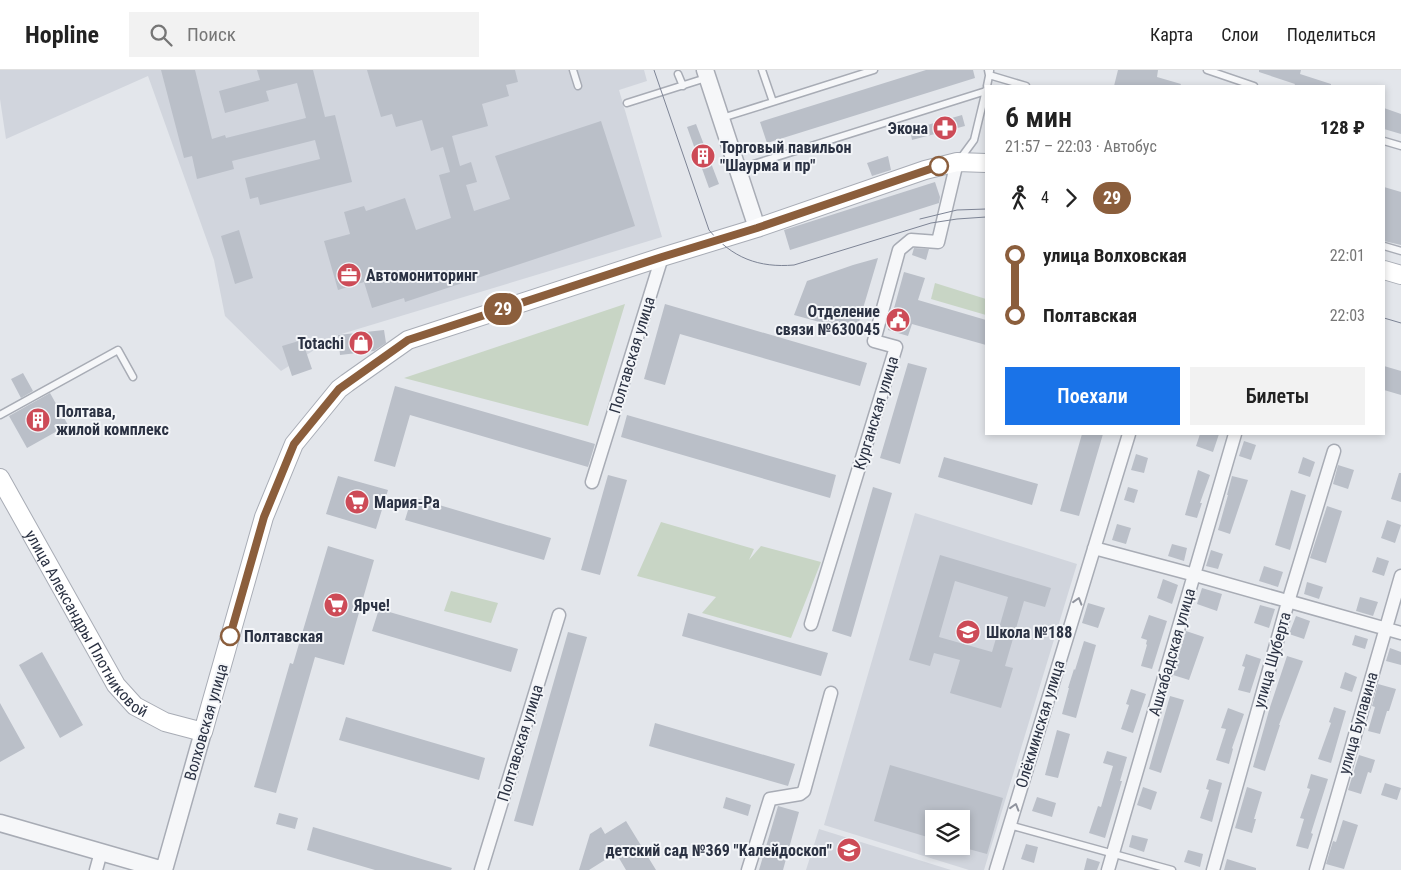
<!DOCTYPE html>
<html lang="ru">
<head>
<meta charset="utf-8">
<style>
  :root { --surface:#fff; --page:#f2f2f2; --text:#222; --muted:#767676; --line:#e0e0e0; --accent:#1a73e8 }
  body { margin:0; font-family:"Roboto Condensed",sans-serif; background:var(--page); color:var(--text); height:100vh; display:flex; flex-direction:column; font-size:19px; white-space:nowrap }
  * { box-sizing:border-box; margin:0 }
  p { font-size:16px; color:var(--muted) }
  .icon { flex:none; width:28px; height:28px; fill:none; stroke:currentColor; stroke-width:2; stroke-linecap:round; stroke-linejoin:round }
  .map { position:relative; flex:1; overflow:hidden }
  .drawer { position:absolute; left:985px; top:15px; width:400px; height:350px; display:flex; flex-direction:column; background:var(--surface); border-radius:0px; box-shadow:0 2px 8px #0003 }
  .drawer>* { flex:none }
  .badge { padding:0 10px; border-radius:16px; font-size:18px; line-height:32px }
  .controls { position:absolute; left:925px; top:740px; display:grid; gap:10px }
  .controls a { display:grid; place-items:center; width:45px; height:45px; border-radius:0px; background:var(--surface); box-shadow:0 2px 8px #0003; font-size:25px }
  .map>.badge { position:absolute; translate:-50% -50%; box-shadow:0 0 0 2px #fff }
  .legs { display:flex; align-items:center; gap:8px; height:55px; padding:0 20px; font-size:16px }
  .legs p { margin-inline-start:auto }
  .summary { display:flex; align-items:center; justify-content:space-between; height:85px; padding:0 20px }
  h1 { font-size:28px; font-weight:600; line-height:38px }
  .cta { display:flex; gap:10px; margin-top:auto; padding:10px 20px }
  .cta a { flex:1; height:58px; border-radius:0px; background:var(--accent); color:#fff; font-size:20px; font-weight:600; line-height:58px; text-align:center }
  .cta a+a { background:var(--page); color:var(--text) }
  ul { padding:0 20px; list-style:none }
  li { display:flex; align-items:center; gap:18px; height:60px; font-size:19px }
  li i { display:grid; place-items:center; width:8px; height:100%; margin:0 6px; background:currentColor }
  li i::after { content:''; width:12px; height:12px; margin:-6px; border:4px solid; border-radius:50%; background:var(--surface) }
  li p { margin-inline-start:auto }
  li:first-child i { background:linear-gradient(#0000 50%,currentColor 0) }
  li:last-child i { background:linear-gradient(currentColor 50%,#0000 0) }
  header { display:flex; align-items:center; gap:30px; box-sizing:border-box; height:70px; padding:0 25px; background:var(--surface); border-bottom:1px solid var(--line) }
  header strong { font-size:24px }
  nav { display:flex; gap:28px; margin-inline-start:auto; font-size:18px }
  .search { width:350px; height:45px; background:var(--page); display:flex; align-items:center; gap:12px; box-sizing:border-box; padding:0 18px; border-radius:0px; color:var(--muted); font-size:19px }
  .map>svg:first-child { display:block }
  .built { fill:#d1d5dd; fill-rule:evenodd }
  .green { fill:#c8d5c5 }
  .building { fill:#babfc8; fill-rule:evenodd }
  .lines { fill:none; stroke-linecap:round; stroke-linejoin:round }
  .service-casing { stroke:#a8acb5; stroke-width:9 }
  .minor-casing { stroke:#a8acb5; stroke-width:15 }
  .tertiary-casing { stroke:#a8acb5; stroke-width:19 }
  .secondary-casing { stroke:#a8acb5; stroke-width:20 }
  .service { stroke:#f6f7f9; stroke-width:6 }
  .minor { stroke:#f6f7f9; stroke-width:12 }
  .tertiary { stroke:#f6f7f9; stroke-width:16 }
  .secondary { stroke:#fff; stroke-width:18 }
  .tram { stroke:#7d8495; stroke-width:1 }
  .oneway { stroke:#90949e }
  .line-1-casing { stroke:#fff; stroke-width:11 }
  .line-1 { stroke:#8b5e3c; stroke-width:8 }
  .stop-1-dot { fill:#fff; stroke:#8b5e3c; stroke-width:2.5 }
  .labels { text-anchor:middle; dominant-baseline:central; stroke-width:4; stroke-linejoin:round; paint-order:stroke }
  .poi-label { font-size:16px; font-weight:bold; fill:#2b3243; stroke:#f3f5f8; text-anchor:start }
  .street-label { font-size:16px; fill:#2b3243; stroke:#f3f5f8 }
  .stop-label { font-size:16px; font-weight:bold; fill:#2b3243; stroke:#f3f5f8; text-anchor:start }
</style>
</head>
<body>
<header>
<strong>Hopline</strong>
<div class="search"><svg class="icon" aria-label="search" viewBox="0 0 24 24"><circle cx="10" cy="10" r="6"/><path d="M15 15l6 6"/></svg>Поиск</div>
<nav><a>Карта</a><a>Слои</a><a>Поделиться</a></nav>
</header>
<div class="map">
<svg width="1401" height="800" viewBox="0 0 1401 800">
  <rect width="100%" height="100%" fill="#e3e6eb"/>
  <path class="built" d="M 0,0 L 644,0 L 647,11 L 619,20 L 662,167 L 338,265 L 281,301 L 225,246 L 214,190 L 148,6 L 6,69 L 0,29 Z
    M 915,443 L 1077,494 L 984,800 L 969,800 L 824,755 ZM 934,749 L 961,749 L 961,776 L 934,776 Z
    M 819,759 L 951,800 L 806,800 Z"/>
  <path class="green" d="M 935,213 L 986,229 L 986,245 L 931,229 Z
    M 625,234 L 588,356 L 404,308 Z
    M 661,452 L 754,479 L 749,490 L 761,476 L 821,492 L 791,568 L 702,543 L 716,527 L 637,506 Z
    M 451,521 L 498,533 L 491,553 L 444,541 Z"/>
  <path class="building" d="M 161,0 L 195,0 L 212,69 L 225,65 L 226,68 L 306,48 L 297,13 L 266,21 L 269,31 L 225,43 L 219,21 L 260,10 L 257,0 L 313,0 L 325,47 L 335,45 L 352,112 L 260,135 L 258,127 L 250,129 L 245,108 L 320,89 L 315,70 L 232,91 L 234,99 L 197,109 L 192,86 L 184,88 Z
    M 367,0 L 515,0 L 518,12 L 506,15 L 509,26 L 482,34 L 488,56 L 452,66 L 460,96 L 471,92 L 477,112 L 466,115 L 474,141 L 510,129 L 495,86 L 601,51 L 635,156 L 405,232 L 404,228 L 372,238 L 364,212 L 338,220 L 324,171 L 350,164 L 344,142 L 364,136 L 366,141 L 405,128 L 416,160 L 451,148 L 439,105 L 450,102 L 443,77 L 431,81 L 422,50 L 396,57 L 392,44 L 381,47 Z
    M 926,0 L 973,0 L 975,8 L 767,73 L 760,52 Z
    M 1118,0 L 1158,0 L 1157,7 L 1181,14 L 1180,16 L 1114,16 Z
    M 1259,0 L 1301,0 L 1300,4 L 1331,14 L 1331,16 L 1294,16 L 1295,14 L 1259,2 Z
    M 1384,38 L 1401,44 L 1401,64 L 1384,59 Z
    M 962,45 L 965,56 L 912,70 L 910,60 Z
    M 696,54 L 719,114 L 709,118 L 687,57 Z
    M 888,86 L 891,100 L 872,106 L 867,93 Z
    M 935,112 L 940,127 L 939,133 L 790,180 L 784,160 Z
    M 1384,117 L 1401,122 L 1401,175 L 1384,171 Z
    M 239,160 L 253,208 L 235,214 L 221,166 Z
    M 914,178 L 929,179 L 926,190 L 912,185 Z
    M 878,188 L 856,262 L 794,245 L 807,211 L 853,195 Z
    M 904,202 L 925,208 L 918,230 L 986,250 L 986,275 L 912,254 L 908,266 L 888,260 Z
    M 665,234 L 867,293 L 860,316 L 680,264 L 665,315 L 644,309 Z
    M 384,260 L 386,273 L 374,281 L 340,285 L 338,265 Z
    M 302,270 L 312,299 L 292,306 L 282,276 Z
    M 908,293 L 927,298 L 900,394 L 880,388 Z
    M 1384,296 L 1401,301 L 1401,325 L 1384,320 Z
    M 23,303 L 33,321 L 21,328 L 11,309 Z
    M 395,316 L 595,374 L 588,397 L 410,345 L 395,397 L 374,391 Z
    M 50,323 L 68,355 L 27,378 L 9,346 Z
    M 627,345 L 836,405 L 830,428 L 621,367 Z
    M 1082,364 L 1103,364 L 1079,446 L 1060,441 Z
    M 1200,364 L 1219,364 L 1213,382 L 1196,376 Z
    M 1244,371 L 1256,375 L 1251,390 L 1239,386 Z
    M 1136,384 L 1148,388 L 1144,403 L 1131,400 Z
    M 944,387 L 1038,414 L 1032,435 L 938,407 Z
    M 1303,387 L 1315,392 L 1310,407 L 1298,403 Z
    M 1338,395 L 1354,400 L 1348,419 L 1333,414 Z
    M 1198,400 L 1210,405 L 1200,433 L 1202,433 L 1197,448 L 1185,445 Z
    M 1399,403 L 1401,403 L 1401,432 L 1391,429 Z
    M 608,405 L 627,410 L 600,505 L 581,500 Z
    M 338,406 L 388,420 L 376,459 L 326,444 Z
    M 1232,406 L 1248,410 L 1230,464 L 1218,460 L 1228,425 L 1227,425 Z
    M 873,417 L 892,423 L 851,567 L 832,561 Z
    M 1128,417 L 1138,420 L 1134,433 L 1124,430 Z
    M 1291,420 L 1306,425 L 1290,480 L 1275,475 Z
    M 412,427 L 551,468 L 544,490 L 405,450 Z
    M 1327,436 L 1342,441 L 1326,493 L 1310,488 Z
    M 1387,450 L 1401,455 L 1395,473 L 1381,468 Z
    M 1117,454 L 1131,458 L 1126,474 L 1112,470 Z
    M 1172,474 L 1187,478 L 1184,491 L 1168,486 Z
    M 328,476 L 374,490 L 344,595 L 315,587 L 276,723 L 254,717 L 290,593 L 293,594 Z
    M 1211,480 L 1223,484 L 1218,499 L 1206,496 Z
    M 940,485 L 1051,518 L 1045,537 L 1024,531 L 1005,596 L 1013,598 L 1001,638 L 950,623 L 960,590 L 934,583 L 930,596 L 909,590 ZM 955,511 L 1008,527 L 992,582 L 939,567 Z
    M 1377,487 L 1389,491 L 1384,506 L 1372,502 Z
    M 1264,496 L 1283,502 L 1278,517 L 1259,511 Z
    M 1163,509 L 1178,515 L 1172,534 L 1157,528 Z
    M 1307,512 L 1323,517 L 1319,529 L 1304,524 Z
    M 1202,518 L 1222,524 L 1217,541 L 1197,534 Z
    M 1360,527 L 1378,532 L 1373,546 L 1356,541 Z
    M 1088,533 L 1105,538 L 1098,558 L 1082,553 Z
    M 1260,535 L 1275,539 L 1269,558 L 1254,553 Z
    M 379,539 L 518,579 L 511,602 L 372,561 Z
    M 688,543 L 828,583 L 821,606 L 682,566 Z
    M 1149,545 L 1167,551 L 1152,599 L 1141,596 L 1147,575 L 1146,574 L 1147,570 L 1141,568 Z
    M 1296,546 L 1310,551 L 1304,569 L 1289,564 Z
    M 1186,561 L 1204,567 L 1189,610 L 1173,605 Z
    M 568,562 L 587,567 L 533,756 L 514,751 Z
    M 1355,565 L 1368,569 L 1365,579 L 1352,575 Z
    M 1084,571 L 1096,575 L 1076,648 L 1062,644 L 1069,618 L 1068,618 L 1074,599 L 1075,600 Z
    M 1390,578 L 1401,582 L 1401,595 L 1386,591 Z
    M 42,582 L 83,655 L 60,668 L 19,595 Z
    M 1246,584 L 1261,589 L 1250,623 L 1238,620 L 1245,597 L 1242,596 Z
    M 1287,586 L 1303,591 L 1279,655 L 1280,655 L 1265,701 L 1253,697 L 1270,637 Z
    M 1345,602 L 1357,607 L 1352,622 L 1340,618 Z
    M 1378,614 L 1396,619 L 1389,641 L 1387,641 L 1380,664 L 1368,661 L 1375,637 L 1372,636 Z
    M 1131,619 L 1146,624 L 1133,663 L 1121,659 L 1129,635 L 1126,634 Z
    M 1170,626 L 1184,630 L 1161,703 L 1149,699 Z
    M 0,633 L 25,678 L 0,692 Z
    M 1334,637 L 1346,641 L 1331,693 L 1318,689 L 1331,653 L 1329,652 Z
    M 1228,638 L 1244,644 L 1232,678 L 1233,679 L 1229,694 L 1216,690 L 1226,659 L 1221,658 Z
    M 346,647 L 485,688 L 479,710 L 339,670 Z
    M 655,653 L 795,694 L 788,716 L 649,676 Z
    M 1057,660 L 1070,664 L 1058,708 L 1045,705 Z
    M 1107,681 L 1127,687 L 1120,711 L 1122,711 L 1105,768 L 1089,763 L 1098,736 L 1101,737 L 1113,696 L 1103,693 Z
    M 1359,685 L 1375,690 L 1371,703 L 1368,702 L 1361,724 L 1348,720 Z
    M 890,695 L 1003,728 L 987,784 L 961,777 L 961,749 L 934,749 L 934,769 L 874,751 Z
    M 1311,704 L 1328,709 L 1311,763 L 1313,764 L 1308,779 L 1296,776 L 1304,749 L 1300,748 L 1310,719 L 1307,718 Z
    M 1209,709 L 1222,713 L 1212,752 L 1200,748 L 1209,720 L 1206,719 Z
    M 1385,713 L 1401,718 L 1397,730 L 1381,725 Z
    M 1143,717 L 1157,722 L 1151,740 L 1137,735 Z
    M 1247,717 L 1262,722 L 1254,749 L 1256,749 L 1252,763 L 1235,758 Z
    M 726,727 L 751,735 L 748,746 L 723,738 Z
    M 1037,727 L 1056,733 L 1052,747 L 1032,741 Z
    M 778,736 L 799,742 L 783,800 L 759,800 Z
    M 279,743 L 298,748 L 295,759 L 276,754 Z
    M 1343,750 L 1358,755 L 1344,799 L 1326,794 L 1333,771 L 1336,772 Z
    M 626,751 L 656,800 L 626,800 L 616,783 L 589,800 L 579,800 L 590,764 L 601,757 L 605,764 Z
    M 313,757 L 452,798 L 451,800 L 375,800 L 307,780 Z
    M 1132,765 L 1148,769 L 1144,782 L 1129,777 Z
    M 1026,774 L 1038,777 L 1034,793 L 1021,789 Z
    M 1188,780 L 1203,784 L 1200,797 L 1184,792 Z
    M 1087,788 L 1100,792 L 1097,800 L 1084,800 Z
    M 1227,789 L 1256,798 L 1256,800 L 1224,800 Z"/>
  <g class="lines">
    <defs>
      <path id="service" d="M 573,0 L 578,16
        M 762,0 L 773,32 L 874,0
        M 988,0 L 989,5 L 1026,16
        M 1207,0 L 1254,16
        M 678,4 L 683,16
        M 987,16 L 990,1
        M 627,33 L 706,8
        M 722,48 L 773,32
        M 1384,71 L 1401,76
        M 960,89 L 974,70 L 986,20
        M 738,99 L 986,21
        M 1384,176 L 1401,181
        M 0,345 L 118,280 L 133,307
        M 1009,755 L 1172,800"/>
      <path id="minor" d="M 592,412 L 662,187
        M 1094,478 L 1195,505 L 1401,563
        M 811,554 L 896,277 L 874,271 L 899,180 L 911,170 L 938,172 L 957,92
        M 96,800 L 101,782
        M 481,800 L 559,545
        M 748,800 L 770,729 L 800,724 L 804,721 L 831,623
        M 996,800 L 1129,364
        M 1108,800 L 1235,364
        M 1213,800 L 1288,532 L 1334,381
        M 1316,800 L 1401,506"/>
      <path id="tertiary" d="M 705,0 L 757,158
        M 0,753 L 163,800
        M 164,800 L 203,662"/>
      <g id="secondary">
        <path d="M 1384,200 L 1401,205"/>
        <path id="s1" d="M 0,408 L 116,615 L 135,636 L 165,652 L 203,662 L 264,447 L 294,374 L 339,319 L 347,313 L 408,270 L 662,187 L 757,158 L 925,100 L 957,92 L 986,93"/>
      </g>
    </defs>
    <use href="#service" class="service-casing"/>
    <use href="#minor" class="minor-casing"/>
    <use href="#tertiary" class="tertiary-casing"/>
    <use href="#secondary" class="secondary-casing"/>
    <use href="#service" class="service"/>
    <use href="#minor" class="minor"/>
    <use href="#tertiary" class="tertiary"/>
    <use href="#secondary" class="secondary"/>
    <path class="tram" d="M 654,0 L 709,160 C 732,188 759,198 794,195 L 931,153 L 957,149 L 986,147
      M 920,149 L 957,140 L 986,139
      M 1384,248 L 1401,253"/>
  </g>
  <defs><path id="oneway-chevron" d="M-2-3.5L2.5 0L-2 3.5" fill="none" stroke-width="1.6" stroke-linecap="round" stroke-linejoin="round" transform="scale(1.25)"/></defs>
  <g class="oneway">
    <use href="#oneway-chevron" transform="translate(1078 531) rotate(-73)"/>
    <use href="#oneway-chevron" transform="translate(1015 737) rotate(-73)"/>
  </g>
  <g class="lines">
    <defs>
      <path id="line-1" d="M 230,566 L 264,447 L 294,374 L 339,319 L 408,270 L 662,187 L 757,158 L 939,96"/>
    </defs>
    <use href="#line-1" class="line-1-casing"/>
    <use href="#line-1" class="line-1"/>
  </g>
  <defs>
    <symbol id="pharmacy-disc" viewBox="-11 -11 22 22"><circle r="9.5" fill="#cd4b57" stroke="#f3f5f8"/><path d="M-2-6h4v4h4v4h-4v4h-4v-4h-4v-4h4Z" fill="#fff"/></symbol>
    <symbol id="building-disc" viewBox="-11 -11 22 22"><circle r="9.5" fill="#cd4b57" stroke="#f3f5f8"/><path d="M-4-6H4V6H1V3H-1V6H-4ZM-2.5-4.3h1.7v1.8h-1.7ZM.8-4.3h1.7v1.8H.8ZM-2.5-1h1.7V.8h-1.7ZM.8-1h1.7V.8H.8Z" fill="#fff"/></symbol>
    <symbol id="office-disc" viewBox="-11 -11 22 22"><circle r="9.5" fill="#cd4b57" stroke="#f3f5f8"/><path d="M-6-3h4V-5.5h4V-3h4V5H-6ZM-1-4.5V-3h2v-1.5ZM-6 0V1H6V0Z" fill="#fff"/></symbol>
    <symbol id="civic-disc" viewBox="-11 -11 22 22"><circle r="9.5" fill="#cd4b57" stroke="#f3f5f8"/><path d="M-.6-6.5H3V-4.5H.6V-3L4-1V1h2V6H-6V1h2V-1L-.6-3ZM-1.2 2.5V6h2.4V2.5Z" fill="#fff"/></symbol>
    <symbol id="shop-disc" viewBox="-11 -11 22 22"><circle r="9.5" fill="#cd4b57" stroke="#f3f5f8"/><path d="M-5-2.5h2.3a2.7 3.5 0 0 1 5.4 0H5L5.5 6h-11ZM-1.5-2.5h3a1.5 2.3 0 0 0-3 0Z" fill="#fff"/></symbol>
    <symbol id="supermarket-disc" viewBox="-11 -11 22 22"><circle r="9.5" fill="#cd4b57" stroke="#f3f5f8"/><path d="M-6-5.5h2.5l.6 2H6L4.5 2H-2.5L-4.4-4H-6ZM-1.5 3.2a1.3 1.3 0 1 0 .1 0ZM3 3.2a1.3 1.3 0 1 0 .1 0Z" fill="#fff"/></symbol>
    <symbol id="school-disc" viewBox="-11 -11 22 22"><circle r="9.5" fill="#cd4b57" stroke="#f3f5f8"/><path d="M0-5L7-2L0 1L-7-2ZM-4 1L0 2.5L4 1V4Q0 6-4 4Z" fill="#fff"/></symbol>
  </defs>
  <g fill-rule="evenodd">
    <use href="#pharmacy-disc" x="931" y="44" width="28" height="28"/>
    <use href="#building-disc" x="689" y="72" width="28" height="28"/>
    <use href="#office-disc" x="335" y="191" width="28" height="28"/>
    <use href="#civic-disc" x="884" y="236" width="28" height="28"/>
    <use href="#shop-disc" x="347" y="259" width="28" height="28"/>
    <use href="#building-disc" x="24" y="336" width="28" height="28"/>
    <use href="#supermarket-disc" x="343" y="418" width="28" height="28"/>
    <use href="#supermarket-disc" x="322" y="521" width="28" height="28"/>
    <use href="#school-disc" x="954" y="548" width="28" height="28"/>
    <use href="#school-disc" x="835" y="766" width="28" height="28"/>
  </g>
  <g class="stop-1-dot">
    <circle cx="939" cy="96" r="9"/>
    <circle cx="230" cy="566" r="9"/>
  </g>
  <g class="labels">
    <g class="poi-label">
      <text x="928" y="58" text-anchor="end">Экона</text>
      <text x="720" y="77">Торговый павильон<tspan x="720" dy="18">"Шаурма и пр"</tspan></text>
      <text x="366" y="205">Автомониторинг</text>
      <text x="880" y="241" text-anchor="end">Отделение<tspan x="880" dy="18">связи №630045</tspan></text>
      <text x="344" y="273" text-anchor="end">Totachi</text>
      <text x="56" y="341">Полтава,<tspan x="56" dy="18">жилой комплекс</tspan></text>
      <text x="374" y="432">Мария-Ра</text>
      <text x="354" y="535">Ярче!</text>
      <text x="986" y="562">Школа №188</text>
      <text x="832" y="780" text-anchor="end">детский сад №369 "Калейдоскоп"</text>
    </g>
    <g class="street-label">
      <text transform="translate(632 285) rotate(-73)">Полтавская улица</text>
      <text transform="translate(876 343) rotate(-73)">Курганская улица</text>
      <text stroke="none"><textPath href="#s1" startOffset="170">улица Александры Плотниковой</textPath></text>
      <text transform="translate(1172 582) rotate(-74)">Ашхабадская улица</text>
      <text transform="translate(1272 590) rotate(-74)">улица Шуберта</text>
      <text transform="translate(206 652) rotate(-74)">Волховская улица</text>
      <text transform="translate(1358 653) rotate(-74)">улица Булавина</text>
      <text transform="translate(1040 654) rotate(-73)">Олёкминская улица</text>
      <text transform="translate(520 673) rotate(-73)">Полтавская улица</text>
    </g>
    <g class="stop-label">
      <text x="244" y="566">Полтавская</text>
    </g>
  </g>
</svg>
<div class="controls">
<a><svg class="icon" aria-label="layers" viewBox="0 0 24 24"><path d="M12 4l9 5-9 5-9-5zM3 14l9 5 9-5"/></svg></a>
</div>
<b class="badge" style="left:503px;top:239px;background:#8b5e3c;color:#fff">29</b>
<section class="drawer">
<div class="summary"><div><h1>6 мин</h1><p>21:57 – 22:03 · Автобус</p></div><b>128 ₽</b></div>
<div class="legs"><svg class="icon" aria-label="walk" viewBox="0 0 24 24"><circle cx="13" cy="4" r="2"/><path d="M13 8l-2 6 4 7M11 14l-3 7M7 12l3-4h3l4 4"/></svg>4<svg class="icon" aria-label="forward" viewBox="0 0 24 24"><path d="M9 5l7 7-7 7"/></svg><b class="badge" style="background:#8b5e3c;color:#fff">29</b></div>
<ul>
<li><i style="color:#8b5e3c"></i><b>улица Волховская</b><p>22:01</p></li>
<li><i style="color:#8b5e3c"></i><b>Полтавская</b><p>22:03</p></li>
</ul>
<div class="cta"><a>Поехали</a><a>Билеты</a></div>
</section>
</div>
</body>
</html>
